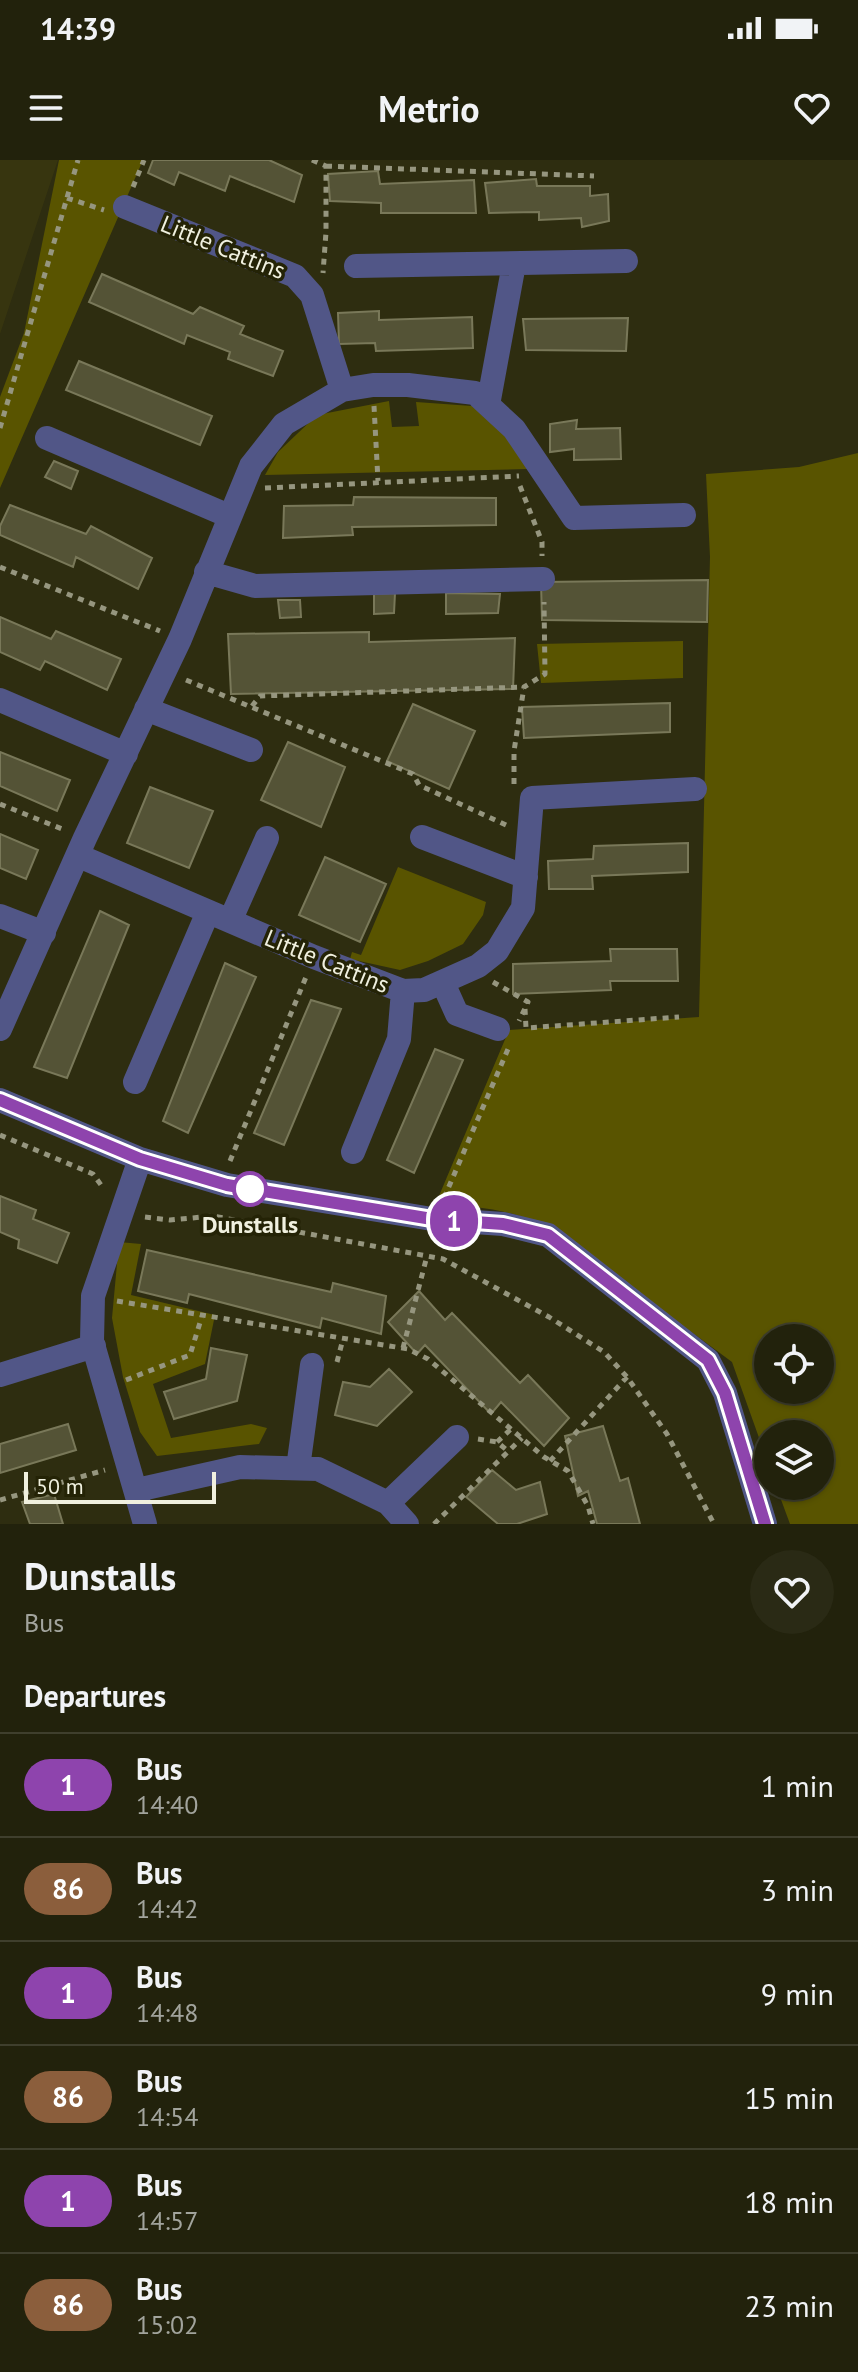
<!DOCTYPE html>
<html lang="en">
<head>
<meta charset="utf-8">
<style>
  :root { --surface:#22220c; --page:#2a2a15; --text:#f1f3f6; --muted:#a2a49d; --line:#3f3f2d }
  body { margin:0; font-family:"PT Sans",sans-serif; background:var(--page); color:var(--text); height:100vh; display:flex; flex-direction:column; font-size:30px; white-space:nowrap }
  * { box-sizing:border-box; margin:0 }
  p { font-size:26px; color:var(--muted) }
  .icon { flex:none; width:44px; height:44px; fill:none; stroke:currentColor; stroke-width:2; stroke-linecap:round; stroke-linejoin:round }
  .map { position:relative; height:1364px; overflow:hidden }
  .panel { display:flex; flex-direction:column; background:var(--surface); flex:1 }
  .panel>* { flex:none }
  .badge { padding:0 16px; border-radius:26px; font-size:28px; line-height:52px }
  .fabs { position:absolute; left:754px; top:1164px; display:grid; gap:16px }
  .fabs a { display:grid; place-items:center; width:80px; height:80px; border-radius:50%; background:var(--surface); box-shadow:0 2px 6px #0004,0 0 0 2px var(--line); font-size:40px }
  .scale { position:absolute; left:24px; bottom:20px; width:192px; box-sizing:border-box; padding-left:8px; border:4px solid #f0f0df; border-top:0; font-size:22px; line-height:28px; white-space:nowrap; color:#f0f0df; -webkit-text-stroke:6px #242306; paint-order:stroke }
  .map>.badge { position:absolute; translate:-50% -50%; box-shadow:0 0 0 4px #fff }
  h2 { padding:0 24px; font-size:30px; line-height:72px }
  .round { display:grid; place-items:center; flex:none; width:84px; height:84px; border-radius:42px; background:var(--page) }
  .headline { display:flex; align-items:center; justify-content:space-between; height:136px; padding:0 24px }
  h1 { font-size:38px; font-weight:600; line-height:60px }
  ul { padding:0; list-style:none }
  li { display:flex; align-items:center; gap:24px; height:104px; padding:0 24px; border-top:2px solid var(--line) }
  li div { flex:1 }
  li b { display:block; font-size:30px }
  li em { font-style:normal }
  li .badge { min-width:88px; font-weight:700; text-align:center }
  .status { display:flex; justify-content:space-between; align-items:center; height:56px; padding:0 40px; background:var(--surface); direction:ltr }
  .status svg { height:22px; fill:currentColor }
  header { display:flex; justify-content:space-between; align-items:center; height:104px; padding:0 24px; background:var(--surface); font-size:36px; font-weight:600 }
  .map>svg:first-child { display:block }
  .built { fill:#37350f }
  .green { fill:#595400; fill-rule:evenodd }
  .building { fill:#545336; stroke:#797859; stroke-width:2 }
  .lines { fill:none; stroke-linecap:round; stroke-linejoin:round }
  .path { stroke:#96967f; stroke-width:5; stroke-dasharray:6 6; stroke-linecap:butt }
  .minor { stroke:#515687; stroke-width:24 }
  .line-casing { stroke:#fff; stroke-width:18 }
  .line { stroke:#8e44ad; stroke-width:12 }
  .stop-dot { fill:#fff; stroke:#8e44ad; stroke-width:4 }
  .labels { text-anchor:middle; dominant-baseline:central; stroke-width:7; stroke-linejoin:round; paint-order:stroke }
  .street-label { font-size:24px; fill:#f0f0df; stroke:#242306 }
  .stop-label { font-size:24px; font-weight:bold; fill:#f0f0df; stroke:#242306 }
</style>
</head>
<body>
<div class="status"><b>14:39</b><svg viewBox="0 0 49 12"><path d="M0 12V9h3v3zM5 12V6h3v6zM10 12V3h3v9zM15 12V0h3v12zM26 1h20v11H26zM47 4h2v5h-2z"/></svg></div>
<header><svg class="icon" aria-label="menu" viewBox="0 0 24 24"><path d="M4 6h16M4 12h16M4 18h16"/></svg>Metrio<svg class="icon" aria-label="heart" viewBox="0 0 24 24"><path d="M12 20l-8-8c-3-5 5-10 8-4 3-6 11-1 8 4z"/></svg></header>
<div class="map">
<svg width="858" height="1364" viewBox="0 0 858 1364">
  <rect width="100%" height="100%" fill="#2e2d10"/>
  <path class="built" d="M 0,0 L 58,0 L 0,174 Z"/>
  <path class="green" d="M 59,0 L 143,0 L 0,328 L 0,237 L 24,173 Z
    M 389,241 L 392,267 L 419,266 L 416,242 L 472,246 L 514,277 L 527,309 L 265,315 L 278,292 L 317,255 Z
    M 858,293 L 858,1364 L 790,1364 L 776,1326 L 820,1326 L 820,1274 L 768,1274 L 768,1303 L 732,1202 L 552,1069 C 510,1048 481,1048 436,1043 L 509,870 L 699,857 L 710,397 L 706,314 L 799,307 ZM 768,1178 L 820,1178 L 820,1230 L 768,1230 Z
    M 683,481 L 683,518 L 541,523 L 537,484 Z
    M 398,707 L 486,742 L 483,755 L 463,784 L 428,801 L 400,810 L 350,799 L 352,792 L 361,795 Z
    M 119,1082 L 141,1084 L 131,1135 L 215,1155 L 205,1204 L 153,1224 L 171,1278 L 251,1264 L 267,1268 L 259,1284 L 157,1296 L 140,1272 L 123,1217 L 112,1158 Z"/>
  <path class="building" d="M 153,0 L 269,0 L 302,15 L 294,42 L 230,16 L 225,31 L 179,12 L 174,25 L 148,13 Z
    M 378,11 L 380,24 L 474,20 L 476,53 L 381,53 L 381,43 L 330,41 L 328,14 Z
    M 536,19 L 537,26 L 590,26 L 590,36 L 608,34 L 609,61 L 582,67 L 581,58 L 539,60 L 539,52 L 489,53 L 485,23 Z
    M 102,114 L 193,154 L 200,147 L 244,166 L 240,174 L 283,191 L 273,216 L 228,199 L 230,192 L 187,175 L 184,184 L 89,142 Z
    M 379,151 L 379,160 L 472,157 L 473,188 L 376,191 L 375,183 L 339,184 L 338,153 Z
    M 628,158 L 626,191 L 526,190 L 523,159 Z
    M 79,201 L 212,256 L 200,285 L 66,230 Z
    M 577,260 L 576,269 L 620,268 L 621,299 L 574,300 L 574,289 L 550,292 L 550,264 Z
    M 54,301 L 78,311 L 71,329 L 45,317 Z
    M 354,337 L 496,338 L 496,365 L 352,367 L 353,375 L 283,378 L 284,346 L 353,345 Z
    M 10,345 L 86,374 L 91,366 L 152,398 L 138,429 L 76,397 L 73,407 L 0,375 L 0,366 Z
    M 708,420 L 707,462 L 542,460 L 541,422 Z
    M 395,433 L 394,453 L 374,454 L 374,434 Z
    M 446,433 L 500,434 L 498,453 L 446,454 Z
    M 278,440 L 300,440 L 301,457 L 280,458 Z
    M 0,457 L 51,479 L 56,471 L 121,499 L 107,530 L 45,501 L 40,510 L 0,492 Z
    M 369,472 L 369,482 L 515,478 L 513,529 L 231,534 L 228,474 Z
    M 670,543 L 670,572 L 524,578 L 522,547 Z
    M 413,544 L 475,571 L 449,629 L 387,601 Z
    M 288,582 L 345,607 L 321,667 L 261,640 Z
    M 0,592 L 70,620 L 57,651 L 0,626 Z
    M 150,627 L 213,651 L 189,708 L 127,683 Z
    M 0,674 L 38,690 L 26,719 L 0,708 Z
    M 688,683 L 688,712 L 592,716 L 593,729 L 549,729 L 548,701 L 593,699 L 594,686 Z
    M 325,697 L 386,724 L 360,782 L 299,755 Z
    M 100,751 L 129,765 L 67,918 L 34,907 Z
    M 610,789 L 677,789 L 678,821 L 610,821 L 611,830 L 513,834 L 513,804 L 611,801 Z
    M 225,803 L 256,817 L 188,973 L 163,961 Z
    M 311,840 L 341,849 L 284,985 L 254,973 Z
    M 435,889 L 463,900 L 414,1013 L 387,1000 Z
    M 0,1036 L 36,1050 L 33,1059 L 69,1073 L 57,1103 L 18,1088 L 19,1080 L 0,1072 Z
    M 147,1090 L 331,1132 L 333,1123 L 386,1136 L 381,1174 L 322,1158 L 320,1168 L 189,1134 L 187,1143 L 138,1131 Z
    M 419,1131 L 445,1160 L 452,1153 L 520,1223 L 528,1215 L 569,1258 L 544,1286 L 501,1242 L 491,1254 L 425,1185 L 417,1194 L 388,1162 Z
    M 211,1188 L 247,1195 L 237,1241 L 174,1259 L 164,1232 L 206,1219 Z
    M 389,1209 L 412,1232 L 377,1266 L 335,1255 L 343,1222 L 370,1227 Z
    M 68,1264 L 76,1290 L 0,1313 L 0,1284 Z
    M 603,1266 L 620,1321 L 628,1318 L 640,1364 L 597,1364 L 588,1331 L 578,1336 L 565,1276 Z
    M 492,1310 L 516,1330 L 540,1322 L 547,1354 L 517,1364 L 498,1364 L 466,1337 Z
    M 54,1334 L 63,1364 L 30,1364 L 22,1342 Z"/>
  <g class="lines">
    <path class="path" d="M 312,0 L 326,6 L 326,72 L 323,113
      M 326,6 L 594,16
      M 133,27 L 144,0
      M 67,38 L 104,50
      M 374,246 L 378,321
      M 0,268 L 78,0
      M 520,326 L 542,382 L 542,396
      M 265,328 L 519,316
      M 0,407 L 160,471
      M 186,520 L 413,614 L 419,625 L 506,665
      M 252,546 L 260,536 L 524,527
      M 514,624 L 514,591 L 524,527 L 545,514 L 544,442
      M 0,644 L 62,669
      M 493,822 L 528,842 L 519,861
      M 525,849 L 526,868 L 679,857
      M 0,975 L 93,1014 L 104,1029
      M 230,1001 L 306,817
      M 444,1038 L 508,889
      M 145,1057 L 170,1060 L 213,1056 L 443,1099 L 549,1157 L 604,1192 L 627,1217 L 667,1274 L 714,1364
      M 117,1141 L 408,1189 L 428,1199 L 544,1297 L 568,1311 L 588,1346 L 593,1364
      M 403,1188 L 427,1096
      M 337,1202 L 343,1179
      M 126,1220 L 190,1195 L 202,1156
      M 478,1279 L 497,1282 L 508,1291
      M 497,1282 L 511,1269
      M 550,1301 L 627,1217
      M 0,1340 L 105,1310
      M 434,1364 L 522,1278"/>
    <path class="minor" d="M 125,47 L 295,116 L 312,135 L 342,230
      M 356,106 L 626,101
      M 488,245 L 514,104
      M 47,278 L 229,356
      M 206,412 L 255,426 L 543,419
      M 0,540 L 126,594
      M 146,549 L 251,590
      M 422,677 L 526,717
      M 79,696 L 314,797 L 403,831 L 424,830 L 478,806 L 497,791 L 523,748 L 532,638 L 695,629
      M 0,756 L 44,773
      M 230,761 L 267,678
      M 443,823 L 457,854 L 498,869
      M 0,869 L 85,678 L 180,479 L 251,306 L 284,264 L 342,230 L 373,225 L 408,225 L 475,233 L 514,269 L 574,358 L 684,355
      M 135,922 L 208,752
      M 0,940 L 140,999 L 227,1025 L 432,1059 L 503,1064 L 548,1075 L 708,1200 L 725,1233 L 765,1364
      M 353,992 L 399,879 L 403,831
      M 140,999 L 93,1136 L 92,1181 L 145,1364
      M 0,1215 L 94,1186
      M 298,1308 L 312,1205
      M 137,1330 L 240,1307 L 318,1309 L 388,1343 L 407,1364
      M 388,1343 L 457,1277"/>
  </g>
  <g class="lines">
    <defs>
      <path id="line" d="M 0,940 L 140,999 L 227,1025 L 432,1059 L 503,1064 L 548,1075 L 708,1200 L 725,1233 L 765,1364"/>
    </defs>
    <use href="#line" class="line-casing"/>
    <use href="#line" class="line"/>
  </g>
  <circle class="stop-dot" cx="250" cy="1029" r="16"/>
  <g class="labels">
    <g class="street-label">
      <text transform="translate(223 87) rotate(22)">Little Cattins</text>
      <text transform="translate(327 801) rotate(22)">Little Cattins</text>
    </g>
    <g class="stop-label">
      <text x="250" y="1064">Dunstalls</text>
    </g>
  </g>
</svg>
<div class="fabs">
<a><svg class="icon" aria-label="locate" viewBox="0 0 24 24"><circle cx="12" cy="12" r="6"/><path d="M12 2v4M12 18v4M2 12h4M18 12h4"/></svg></a>
<a><svg class="icon" aria-label="layers" viewBox="0 0 24 24"><path d="M12 4l9 5-9 5-9-5zM3 14l9 5 9-5"/></svg></a>
</div>
<div class="scale">50 m</div>
<b class="badge" style="left:454px;top:1061px;background:#8e44ad;color:#fff">1</b>
</div>
<section class="panel">
<div class="headline"><div><h1>Dunstalls</h1><p>Bus</p></div><a class="round"><svg class="icon" aria-label="heart" viewBox="0 0 24 24"><path d="M12 20l-8-8c-3-5 5-10 8-4 3-6 11-1 8 4z"/></svg></a></div>
<h2>Departures</h2>
<ul>
<li><span class="badge" style="background:#8e44ad;color:#fff">1</span><div><b>Bus</b><p>14:40</p></div><em>1 min</em></li>
<li><span class="badge" style="background:#8b5e3c;color:#fff">86</span><div><b>Bus</b><p>14:42</p></div><em>3 min</em></li>
<li><span class="badge" style="background:#8e44ad;color:#fff">1</span><div><b>Bus</b><p>14:48</p></div><em>9 min</em></li>
<li><span class="badge" style="background:#8b5e3c;color:#fff">86</span><div><b>Bus</b><p>14:54</p></div><em>15 min</em></li>
<li><span class="badge" style="background:#8e44ad;color:#fff">1</span><div><b>Bus</b><p>14:57</p></div><em>18 min</em></li>
<li><span class="badge" style="background:#8b5e3c;color:#fff">86</span><div><b>Bus</b><p>15:02</p></div><em>23 min</em></li>
</ul>
</section>
</body>
</html>
